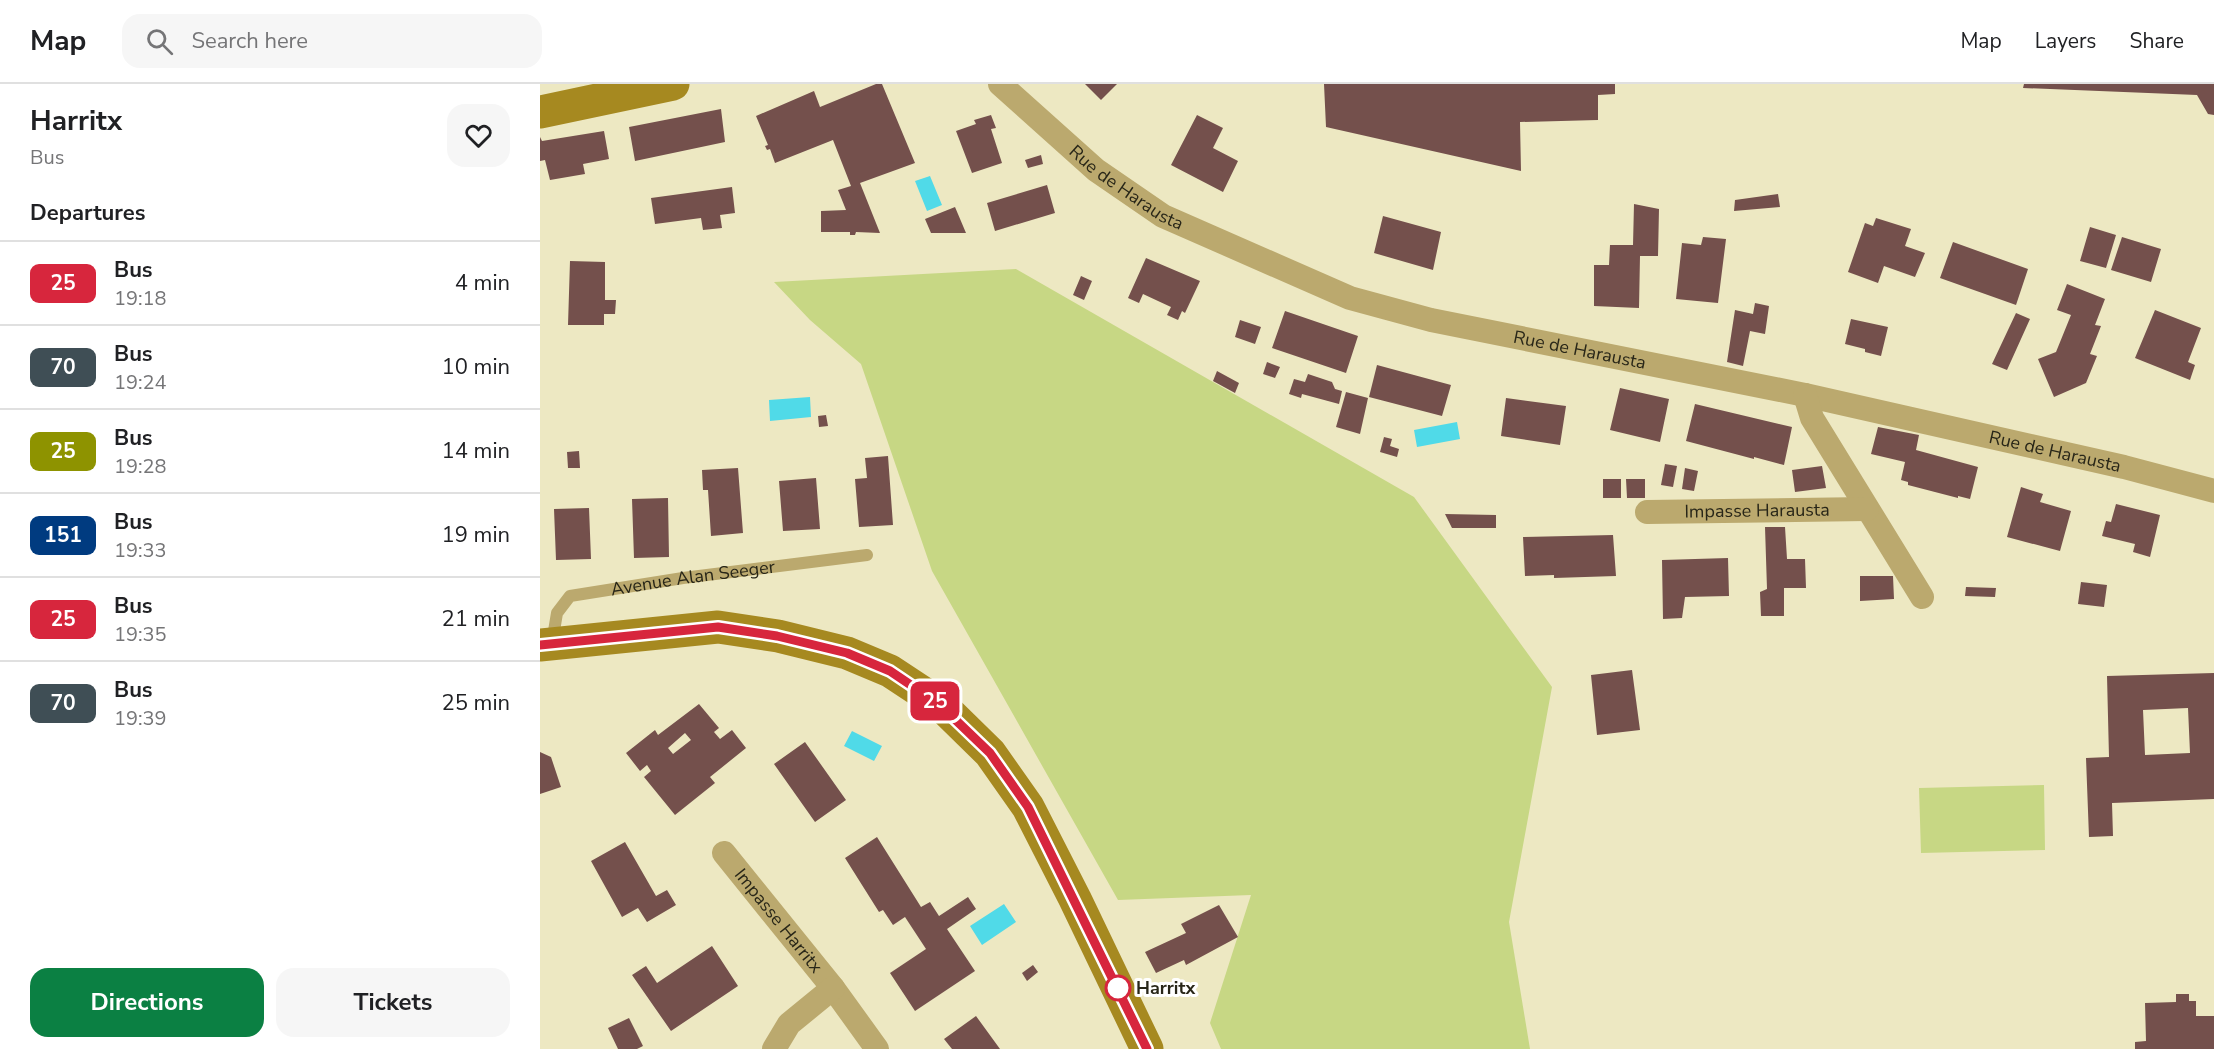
<!DOCTYPE html>
<html lang="en">
<head>
<meta charset="utf-8">
<style>
  :root { --surface:#fff; --page:#f6f6f6; --text:#202124; --muted:#757577; --line:#e0e0e0; --accent:#0b8043 }
  body { margin:0; font-family:"Nunito Sans",sans-serif; background:var(--page); color:var(--text); height:100vh; display:flex; flex-direction:column; font-size:22px; white-space:nowrap }
  * { box-sizing:border-box; margin:0 }
  p { font-size:20px; color:var(--muted) }
  .icon { flex:none; width:33px; height:33px; fill:none; stroke:currentColor; stroke-width:2; stroke-linecap:round; stroke-linejoin:round }
  .map { position:relative; flex:1; overflow:hidden }
  .panel { display:flex; flex-direction:column; background:var(--surface); width:540px }
  .panel>* { flex:none }
  .badge { padding:0 12px; border-radius:9px; font-size:21px; line-height:39px }
  .map>.badge { position:absolute; translate:-50% -50%; box-shadow:0 0 0 3px #fff }
  h2 { padding:0 30px; font-size:22px; line-height:54px }
  .round { display:grid; place-items:center; flex:none; width:63px; height:63px; border-radius:18px; background:var(--page) }
  .headline { display:flex; align-items:center; justify-content:space-between; height:102px; padding:0 30px }
  h1 { font-size:28px; font-weight:700; line-height:45px }
  .action { display:flex; gap:12px; margin-top:auto; padding:12px 30px }
  .action a { flex:1; height:69px; border-radius:18px; background:var(--accent); color:#fff; font-size:24px; font-weight:700; line-height:69px; text-align:center }
  .action a+a { background:var(--page); color:var(--text) }
  ul { padding:0; list-style:none }
  li { display:flex; align-items:center; gap:18px; height:84px; padding:0 30px; border-top:2px solid var(--line) }
  li div { flex:1 }
  li b { display:block; font-size:22px }
  li em { font-style:normal }
  li .badge { min-width:66px; font-weight:700; text-align:center }
  header { display:flex; align-items:center; gap:36px; box-sizing:border-box; height:84px; padding:0 30px; background:var(--surface); border-bottom:2px solid var(--line) }
  header strong { font-size:28px }
  nav { display:flex; gap:33px; margin-inline-start:auto; font-size:21px }
  .search { width:420px; height:54px; background:var(--page); display:flex; align-items:center; gap:15px; box-sizing:border-box; padding:0 21px; border-radius:18px; color:var(--muted); font-size:22px }
  main { display:flex; flex:1; min-height:0 }
  .map>svg:first-child { display:block }
  .green { fill:#c7d784 }
  .water { fill:#50dae8 }
  .building { fill:#74504c; fill-rule:evenodd }
  .lines { fill:none; stroke-linecap:round; stroke-linejoin:round }
  .lane { stroke:#bba96e; stroke-width:12 }
  .street { stroke:#bba96e; stroke-width:24 }
  .secondary { stroke:#a68920; stroke-width:33 }
  .line-casing { stroke:#fff; stroke-width:14 }
  .line { stroke:#d7263d; stroke-width:9 }
  .stop-dot { fill:#fff; stroke:#d7263d; stroke-width:3 }
  .labels { text-anchor:middle; dominant-baseline:central; stroke-width:6; stroke-linejoin:round; paint-order:stroke }
  .street-label { font-size:18px; fill:#282618; stroke:#fff }
  .stop-label { font-size:18px; font-weight:bold; fill:#282618; stroke:#fff; text-anchor:start }
</style>
</head>
<body>
<header>
<strong>Map</strong>
<div class="search"><svg class="icon" aria-label="search" viewBox="0 0 24 24"><circle cx="10" cy="10" r="6"/><path d="M15 15l6 6"/></svg>Search here</div>
<nav><a>Map</a><a>Layers</a><a>Share</a></nav>
</header>
<main>
<section class="panel">
<div class="headline"><div><h1>Harritx</h1><p>Bus</p></div><a class="round"><svg class="icon" aria-label="heart" viewBox="0 0 24 24"><path d="M12 20l-8-8c-3-5 5-10 8-4 3-6 11-1 8 4z"/></svg></a></div>
<h2>Departures</h2>
<ul>
<li><span class="badge" style="background:#d7263d;color:#fff">25</span><div><b>Bus</b><p>19:18</p></div><em>4 min</em></li>
<li><span class="badge" style="background:#3f4e55;color:#fff">70</span><div><b>Bus</b><p>19:24</p></div><em>10 min</em></li>
<li><span class="badge" style="background:#8e9300;color:#fff">25</span><div><b>Bus</b><p>19:28</p></div><em>14 min</em></li>
<li><span class="badge" style="background:#003b80;color:#fff">151</span><div><b>Bus</b><p>19:33</p></div><em>19 min</em></li>
<li><span class="badge" style="background:#d7263d;color:#fff">25</span><div><b>Bus</b><p>19:35</p></div><em>21 min</em></li>
<li><span class="badge" style="background:#3f4e55;color:#fff">70</span><div><b>Bus</b><p>19:39</p></div><em>25 min</em></li>
</ul>
<div class="action"><a>Directions</a><a>Tickets</a></div>
</section>
<div class="map">
<svg width="1674" height="965" viewBox="0 0 1674 965">
  <rect width="100%" height="100%" fill="#ede8c2"/>
  <path class="green" d="M 476,185 L 874,413 L 1012,603 L 969,838 L 990,965 L 681,965 L 670,939 L 711,811 L 578,816 L 392,487 L 321,280 L 270,236 L 234,198 Z
    M 1504,701 L 1505,766 L 1381,769 L 1379,704 Z"/>
  <path class="water" d="M 390,92 L 402,121 L 387,127 L 375,97 Z
    M 270,313 L 271,333 L 230,337 L 229,316 Z
    M 917,338 L 920,355 L 877,363 L 874,346 Z
    M 312,647 L 342,662 L 334,677 L 304,662 Z
    M 464,820 L 476,838 L 442,861 L 430,842 Z"/>
  <path class="building" d="M 336,0 L 342,0 L 375,79 L 320,99 L 340,149 L 316,148 L 315,151 L 310,151 L 310,148 L 281,148 L 281,127 L 306,126 L 298,106 L 311,102 L 293,56 L 235,79 L 230,65 L 227,66 L 225,62 L 228,61 L 216,32 L 274,7 L 280,23 Z
    M 545,0 L 577,0 L 561,16 Z
    M 784,0 L 1075,0 L 1075,10 L 1058,11 L 1058,36 L 980,38 L 981,87 L 786,43 Z
    M 1484,0 L 1674,0 L 1674,31 L 1668,30 L 1657,11 L 1483,4 Z
    M 181,25 L 185,58 L 95,77 L 89,43 Z
    M 451,31 L 456,44 L 451,45 L 462,79 L 432,89 L 416,47 L 436,40 L 434,36 Z
    M 657,31 L 683,44 L 673,64 L 698,77 L 683,108 L 631,81 Z
    M 64,47 L 69,75 L 43,80 L 45,90 L 10,96 L 5,76 L 0,77 L 0,53 L 2,57 Z
    M 501,71 L 503,80 L 488,84 L 485,76 Z
    M 507,101 L 515,129 L 455,147 L 447,119 Z
    M 192,103 L 195,129 L 180,131 L 182,144 L 163,146 L 161,134 L 115,140 L 111,114 Z
    M 1238,110 L 1240,123 L 1194,127 L 1195,116 Z
    M 1094,120 L 1119,125 L 1118,172 L 1100,172 L 1099,224 L 1054,222 L 1054,181 L 1069,181 L 1070,161 L 1093,161 Z
    M 415,123 L 426,149 L 391,149 L 385,135 Z
    M 843,132 L 901,148 L 893,186 L 834,169 Z
    M 1336,134 L 1371,145 L 1365,162 L 1385,169 L 1375,193 L 1344,182 L 1338,199 L 1308,188 L 1325,139 L 1333,142 Z
    M 1550,143 L 1576,151 L 1566,184 L 1540,177 Z
    M 1163,153 L 1186,155 L 1178,219 L 1136,215 L 1142,159 L 1161,161 Z
    M 1582,153 L 1621,165 L 1611,198 L 1571,186 Z
    M 1413,158 L 1488,185 L 1476,221 L 1400,194 Z
    M 606,174 L 660,197 L 645,229 L 642,227 L 638,236 L 627,231 L 631,223 L 618,217 L 603,210 L 599,219 L 588,214 Z
    M 30,177 L 65,178 L 65,216 L 76,216 L 75,230 L 64,230 L 64,241 L 28,241 Z
    M 541,192 L 552,197 L 544,216 L 533,211 Z
    M 1527,200 L 1565,215 L 1555,241 L 1561,242 L 1550,270 L 1557,272 L 1546,299 L 1514,313 L 1498,275 L 1516,268 L 1531,231 L 1517,226 Z
    M 1215,219 L 1229,222 L 1225,250 L 1210,247 L 1203,282 L 1187,278 L 1195,226 L 1213,230 Z
    M 1615,226 L 1661,244 L 1648,278 L 1655,281 L 1650,296 L 1595,274 Z
    M 745,227 L 818,252 L 806,289 L 732,264 Z
    M 1476,229 L 1490,235 L 1467,286 L 1452,280 Z
    M 1311,235 L 1348,243 L 1341,272 L 1325,268 L 1325,265 L 1305,260 Z
    M 700,236 L 721,243 L 715,260 L 695,253 Z
    M 727,278 L 740,283 L 735,294 L 723,290 Z
    M 837,281 L 911,301 L 902,332 L 829,313 Z
    M 677,287 L 699,299 L 695,309 L 673,297 Z
    M 768,290 L 792,298 L 795,305 L 802,307 L 799,320 L 762,310 L 761,314 L 749,310 L 754,295 L 765,298 Z
    M 1080,304 L 1129,315 L 1120,358 L 1070,346 Z
    M 806,308 L 828,314 L 820,350 L 796,343 Z
    M 966,314 L 1026,322 L 1020,361 L 961,352 Z
    M 1155,320 L 1252,343 L 1244,381 L 1214,373 L 1214,375 L 1146,357 Z
    M 286,331 L 288,342 L 279,343 L 278,332 Z
    M 1338,343 L 1379,351 L 1376,366 L 1438,383 L 1430,415 L 1418,412 L 1418,414 L 1368,401 L 1368,398 L 1361,396 L 1365,378 L 1331,370 Z
    M 844,353 L 852,355 L 850,362 L 859,365 L 857,373 L 840,368 Z
    M 39,367 L 40,384 L 28,384 L 27,368 Z
    M 348,372 L 353,441 L 319,443 L 315,395 L 327,394 L 325,374 Z
    M 1125,380 L 1137,382 L 1133,403 L 1121,401 Z
    M 1282,382 L 1286,404 L 1255,408 L 1252,386 Z
    M 198,384 L 203,449 L 171,452 L 168,406 L 163,406 L 162,386 Z
    M 1145,384 L 1158,387 L 1154,407 L 1142,405 Z
    M 276,394 L 280,445 L 243,447 L 239,397 Z
    M 1063,395 L 1081,395 L 1081,414 L 1063,414 Z
    M 1086,395 L 1105,395 L 1105,414 L 1087,414 Z
    M 1481,403 L 1503,410 L 1500,418 L 1531,427 L 1520,467 L 1467,453 Z
    M 128,414 L 129,473 L 94,474 L 92,415 Z
    M 1576,420 L 1620,431 L 1610,473 L 1593,468 L 1595,460 L 1562,452 L 1566,437 L 1571,438 Z
    M 49,424 L 51,475 L 16,476 L 14,425 Z
    M 905,430 L 956,431 L 956,444 L 912,444 Z
    M 1225,443 L 1245,443 L 1247,475 L 1265,475 L 1266,504 L 1244,504 L 1244,532 L 1221,532 L 1220,508 L 1227,505 Z
    M 1073,451 L 1076,492 L 1014,494 L 1014,491 L 985,492 L 983,453 Z
    M 1188,474 L 1189,512 L 1145,513 L 1142,534 L 1123,535 L 1122,476 Z
    M 1320,492 L 1353,492 L 1354,515 L 1320,517 Z
    M 1541,498 L 1567,501 L 1564,523 L 1538,520 Z
    M 1426,503 L 1456,504 L 1455,513 L 1425,512 Z
    M 1092,586 L 1100,646 L 1057,651 L 1051,591 Z
    M 1674,589 L 1674,715 L 1572,719 L 1573,752 L 1549,753 L 1546,674 L 1569,673 L 1567,592 ZM 1648,624 L 1650,669 L 1605,671 L 1603,626 Z
    M 159,620 L 179,644 L 174,648 L 180,655 L 192,646 L 206,664 L 170,693 L 175,699 L 135,731 L 104,693 L 111,687 L 107,681 L 100,687 L 86,669 L 115,646 L 118,651 ZM 145,649 L 151,656 L 133,670 L 128,664 Z
    M 265,658 L 306,716 L 275,738 L 234,680 Z
    M 0,668 L 11,673 L 21,703 L 0,710 Z
    M 337,753 L 381,823 L 390,818 L 399,832 L 428,813 L 436,825 L 407,845 L 435,887 L 375,927 L 350,889 L 386,865 L 365,833 L 353,841 L 343,826 L 339,828 L 305,774 Z
    M 85,758 L 116,812 L 127,806 L 136,821 L 107,838 L 98,824 L 82,833 L 51,777 Z
    M 679,821 L 698,853 L 646,881 L 644,876 L 616,889 L 605,868 L 646,849 L 641,840 Z
    M 172,862 L 198,902 L 131,947 L 92,891 L 106,882 L 117,899 Z
    M 493,881 L 498,888 L 487,897 L 482,889 Z
    M 1636,910 L 1649,910 L 1649,917 L 1656,917 L 1656,932 L 1674,932 L 1674,965 L 1595,965 L 1595,958 L 1606,957 L 1605,919 L 1636,918 Z
    M 436,932 L 460,965 L 412,965 L 404,955 Z
    M 89,934 L 103,962 L 97,965 L 78,965 L 68,944 Z"/>
  <g class="lines">
    <path class="lane" id="s1" d="M 12,559 L 17,529 L 30,512 L 143,494 L 327,471"/>
    <g class="street">
      <path id="s2" d="M 460,0 L 556,86 L 623,132 L 810,214 L 891,236 L 1265,311 L 1584,383 L 1674,407"/>
      <path d="M 1265,311 L 1272,334 L 1382,513"/>
      <path id="s3" d="M 1107,428 L 1327,425"/>
      <path id="s4" d="M 184,769 L 293,904 L 337,965"/>
      <path d="M 234,965 L 249,940 L 293,904"/>
    </g>
    <path class="secondary" d="M 0,28 L 133,0
      M 0,561 L 178,543 L 238,552 L 307,569 L 350,587 L 400,620 L 450,669 L 488,723 L 535,815 L 607,965"/>
  </g>
  <g class="lines">
    <defs>
      <path id="line" d="M 0,561 L 178,543 L 237,552 L 307,569 L 350,587 L 399,620 L 450,669 L 488,723 L 607,965"/>
    </defs>
    <use href="#line" class="line-casing"/>
    <use href="#line" class="line"/>
  </g>
  <circle class="stop-dot" cx="578" cy="904" r="12"/>
  <g class="labels">
    <g class="street-label">
      <text stroke="none"><textPath href="#s2" startOffset="164">Rue de Harausta</textPath></text>
      <text stroke="none"><textPath href="#s2" startOffset="650">Rue de Harausta</textPath></text>
      <text stroke="none"><textPath href="#s2" startOffset="1136">Rue de Harausta</textPath></text>
      <text stroke="none"><textPath href="#s3" startOffset="110">Impasse Harausta</textPath></text>
      <text stroke="none"><textPath href="#s1" startOffset="176">Avenue Alan Seeger</textPath></text>
      <text stroke="none"><textPath href="#s4" startOffset="87">Impasse Harritx</textPath></text>
    </g>
    <g class="stop-label">
      <text x="596" y="904">Harritx</text>
    </g>
  </g>
</svg>
<b class="badge" style="left:395px;top:617px;background:#d7263d;color:#fff">25</b>
</div>
</main>
</body>
</html>
